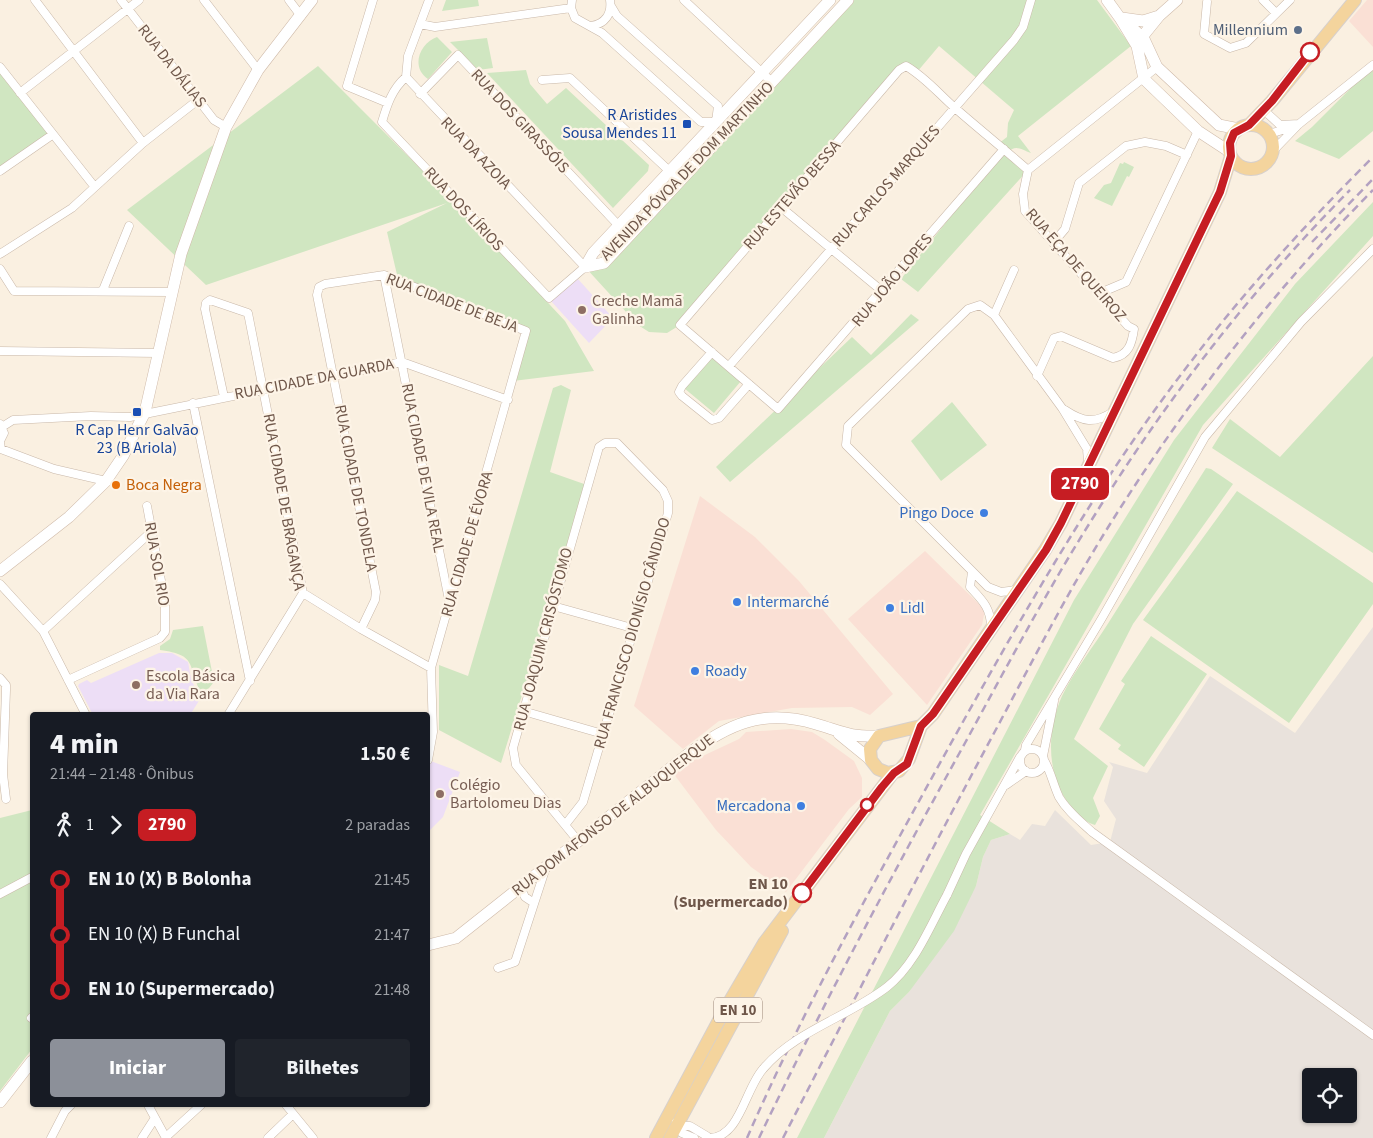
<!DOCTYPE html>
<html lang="pt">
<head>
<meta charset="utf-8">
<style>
  :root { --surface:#171b24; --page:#20242c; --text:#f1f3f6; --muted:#9ea1a6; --accent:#8c9099 }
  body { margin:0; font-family:"Source Sans 3",sans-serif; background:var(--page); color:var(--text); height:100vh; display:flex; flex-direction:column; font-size:19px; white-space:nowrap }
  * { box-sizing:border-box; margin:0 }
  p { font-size:16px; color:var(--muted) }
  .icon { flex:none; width:28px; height:28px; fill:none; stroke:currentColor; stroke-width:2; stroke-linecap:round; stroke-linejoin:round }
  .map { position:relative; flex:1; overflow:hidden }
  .sheet { position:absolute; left:30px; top:712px; width:400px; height:395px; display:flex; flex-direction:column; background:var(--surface); border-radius:5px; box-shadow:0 1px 4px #0004 }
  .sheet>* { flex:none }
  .badge { padding:0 10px; border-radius:8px; font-size:18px; line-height:32px }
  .buttons { position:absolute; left:1302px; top:1068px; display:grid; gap:10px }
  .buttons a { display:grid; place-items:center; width:55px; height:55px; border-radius:5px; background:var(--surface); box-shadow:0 1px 4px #0004; font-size:25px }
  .map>.badge { position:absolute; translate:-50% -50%; box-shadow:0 0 0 2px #fff }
  .legs { display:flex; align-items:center; gap:8px; height:55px; padding:0 20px; font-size:16px }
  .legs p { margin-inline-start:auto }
  .headline { display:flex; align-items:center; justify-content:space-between; height:85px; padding:0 20px }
  h1 { font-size:28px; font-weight:800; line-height:38px }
  .primary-button { display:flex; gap:10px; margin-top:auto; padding:10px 20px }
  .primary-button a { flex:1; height:58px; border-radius:5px; background:var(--accent); color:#fff; font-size:20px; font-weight:800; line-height:58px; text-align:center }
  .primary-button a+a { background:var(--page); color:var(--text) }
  ul { padding:0 20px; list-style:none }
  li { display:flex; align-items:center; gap:18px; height:55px; font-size:19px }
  li i { display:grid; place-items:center; width:8px; height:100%; margin:0 6px; background:currentColor }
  li i::after { content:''; width:12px; height:12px; margin:-6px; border:4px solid; border-radius:50%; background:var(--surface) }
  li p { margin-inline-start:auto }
  li:first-child i { background:linear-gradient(#0000 50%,currentColor 0) }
  li:last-child i { background:linear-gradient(currentColor 50%,#0000 0) }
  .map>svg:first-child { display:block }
  .commercial { fill:#fae0d5 }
  .industrial { fill:#e9e2dc; fill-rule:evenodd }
  .education { fill:#eddef6 }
  .green { fill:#d0e6c1 }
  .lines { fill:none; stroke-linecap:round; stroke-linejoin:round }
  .street-casing { stroke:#c9b8a9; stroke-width:9 }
  .secondary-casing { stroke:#cfbaa9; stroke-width:12 }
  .primary-casing { stroke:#d7d0cc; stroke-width:14 }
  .street { stroke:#fff; stroke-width:8 }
  .secondary { stroke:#fff; stroke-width:11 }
  .primary { stroke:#f4d49d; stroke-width:12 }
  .rail { stroke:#b3a1c1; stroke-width:2.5; stroke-dasharray:8 5; stroke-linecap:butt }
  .street-bridge-casing { stroke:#c9b8a9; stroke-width:9; stroke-linecap:butt }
  .street-bridge { stroke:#fff; stroke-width:8 }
  .line-1-casing { stroke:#fff; stroke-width:11 }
  .line-1 { stroke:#c61d23; stroke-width:8 }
  .service-dot { fill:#5c6f8a; stroke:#fdf4e7; stroke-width:2 }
  .stop-1-dot { fill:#fff; stroke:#c61d23; stroke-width:2.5 }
  .transit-dot { fill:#1a4fb4; stroke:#fdf4e7; stroke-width:2 }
  .education-dot { fill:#8d6e63; stroke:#fdf4e7; stroke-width:2 }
  .food-dot { fill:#e8710a; stroke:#fdf4e7; stroke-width:2 }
  .shop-dot { fill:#3f7fe0; stroke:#fdf4e7; stroke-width:2 }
  .labels { text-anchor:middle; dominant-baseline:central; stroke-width:4.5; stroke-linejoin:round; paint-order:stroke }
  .shield { fill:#fdf4e7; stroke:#9a8679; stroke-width:1 }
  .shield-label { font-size:15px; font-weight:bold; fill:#6f574a }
  .service-label { font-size:16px; fill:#4e5e75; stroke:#fdf4e7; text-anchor:end }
  .street-label { font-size:16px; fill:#6f574a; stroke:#fdf4e7 }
  .transit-label { font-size:16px; fill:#164399; stroke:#fdf4e7; text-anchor:end }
  .education-label { font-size:16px; fill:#785e54; stroke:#fdf4e7; text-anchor:start }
  .food-label { font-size:16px; fill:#c56008; stroke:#fdf4e7; text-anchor:start }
  .shop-label { font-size:16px; fill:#366cbe; stroke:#fdf4e7; text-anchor:start }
  .stop-label { font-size:16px; font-weight:bold; fill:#6f574a; stroke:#fdf4e7; text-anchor:end }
</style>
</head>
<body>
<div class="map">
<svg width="1373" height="1138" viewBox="0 0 1373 1138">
  <rect width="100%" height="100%" fill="#faf0e1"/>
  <path class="commercial" d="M 1367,0 L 1373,0 L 1373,47 L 1349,21 Z
    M 700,496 L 755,537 L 799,581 L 893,694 L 870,715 L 852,707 L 792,708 L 719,721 L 683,749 L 634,706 Z
    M 925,551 L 985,610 L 982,625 L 927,705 L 848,619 Z
    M 791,729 L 812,732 L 825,740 L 854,761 L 862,778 L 862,797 L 849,809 L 786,892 L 751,867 L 716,830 L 673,773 L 692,761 L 739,739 L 746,732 Z"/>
  <path class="industrial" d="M 1373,627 L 1373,1138 L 824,1138 L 890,1011 L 909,992 L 976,886 L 983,857 L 991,840 L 1010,834 L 1020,840 L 1032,824 L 1045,826 L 1055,810 L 1091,845 L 1110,842 L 1116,819 L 1104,801 L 1113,767 L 1109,762 L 1147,773 L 1210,676 L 1295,733 ZM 1311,1076 L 1349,1076 L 1349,1114 L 1311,1114 Z"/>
  <path class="education" d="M 578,279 L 613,318 L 589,343 L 551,301 Z
    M 159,653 L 172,653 L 188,662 L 191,679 L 198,694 L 202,696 L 190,715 L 93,715 L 78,686 L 79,684 L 87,680 L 91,683 Z
    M 428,760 L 460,772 L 443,817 L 428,832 Z"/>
  <path class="green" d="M 446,0 L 478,0 L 479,6 L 442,11 Z
    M 848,0 L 1097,0 L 1131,46 L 1018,136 L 1031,153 C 1022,150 1016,144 1008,152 L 998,144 L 1007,137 L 1008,123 L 1014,110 L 939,46 L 917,72 L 905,66 L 680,325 L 667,333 L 649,332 L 638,325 L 585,267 L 604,263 Z
    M 437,37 L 452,52 L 428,79 C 410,67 420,43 437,37 Z
    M 487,38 L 493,68 L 478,70 L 450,42 Z
    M 318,66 L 453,201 L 565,321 L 594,371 L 513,381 L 526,331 L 398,279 L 387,232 L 447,203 L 206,285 L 127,210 Z
    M 1373,66 L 1373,131 L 1339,159 L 1295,141 L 1312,127 Z
    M 0,69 L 52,135 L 0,167 Z
    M 526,70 L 530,84 L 547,104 L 566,88 L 649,165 L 648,171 L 613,208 L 487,73 Z
    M 1002,152 L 1028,170 L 918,292 L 901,279 Z
    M 1124,162 L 1134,167 L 1129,177 L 1127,176 L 1112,206 L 1094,198 L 1104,185 L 1111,183 L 1120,163 L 1123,164 Z
    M 1373,202 L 1373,236 L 1203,425 L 980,815 L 1010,834 L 991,840 L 983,857 L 976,886 L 954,931 L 909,992 L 890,1011 L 824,1138 L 797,1138 L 1074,600 L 1174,440 L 1295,284 Z
    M 911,314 L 919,320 L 730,482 L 716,467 L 852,337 L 871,355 Z
    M 1373,356 L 1373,553 L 1212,448 L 1230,419 L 1280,457 Z
    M 711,357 L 741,381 L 714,413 L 684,388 Z
    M 561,385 L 571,390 L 550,472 L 587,485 L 501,763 L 439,730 L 439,665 L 468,676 L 553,388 Z
    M 952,402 L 987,445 L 941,481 L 911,441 Z
    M 1206,468 L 1211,469 L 1233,484 L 1133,624 L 1074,739 L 1108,766 L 1093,798 L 1100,816 L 1095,825 C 1087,823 1083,818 1077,813 C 1046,783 1045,734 1062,696 C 1074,671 1094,646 1109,622 C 1141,571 1173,520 1206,468 Z
    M 1237,491 L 1373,583 L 1373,604 L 1289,723 L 1143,620 Z
    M 203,626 L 214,682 L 204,694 L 201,693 C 187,665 198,655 160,650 L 160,646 L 170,639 L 173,630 Z
    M 1151,636 L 1207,674 L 1144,767 L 1118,749 L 1121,745 L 1099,729 L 1125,684 L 1121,681 Z
    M 32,810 L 32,1049 L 0,1091 L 0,818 Z"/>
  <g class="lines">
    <defs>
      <path id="street" d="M 35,0 L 143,143
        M 121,0 L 214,120 L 226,127
        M 204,0 L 258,70
        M 289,0 L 301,16
        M 373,0 L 347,86 L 388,103
        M 572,0 L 571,8 L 575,18 L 602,33 L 701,122 L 716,122
        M 684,0 L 772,82
        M 1263,0 L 1276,13
        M 1207,2 L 1204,34 L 1230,48 L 1246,43 L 1290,0
        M 611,6 L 617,16 L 718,106 L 716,122
        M 420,24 L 435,27 L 571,8
        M 591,26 C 605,24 612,14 610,0
        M 0,67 L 94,186
        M 406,77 C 392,89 387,105 382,122 L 549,298 L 585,267 L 406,77 L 408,56 L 429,0
        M 542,80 L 570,78 L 680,181
        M 20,93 L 139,0
        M 420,94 L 458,55 L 619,226
        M 1268,114 L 1280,125 L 1299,124
        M 1269,134 L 1293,127
        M 1004,149 L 778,409 L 680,325 L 899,70 L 906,66 C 925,77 939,94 955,108 C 979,129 1004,149 1028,170
        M 1272,152 L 1299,124 L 1373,65
        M 0,171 L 52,135
        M 782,208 L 882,291
        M 1053,243 L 1065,229 L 1079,183 L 1126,146 L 1145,142 L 1166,146 L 1187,155
        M 0,254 L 72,208 L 143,143 L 198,100
        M 0,269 L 14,291 L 171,292
        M 1014,270 L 994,315 L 1062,408 L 1087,449 L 1088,462
        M 384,275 L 449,600
        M 103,290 L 129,226
        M 1100,293 L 1126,282 L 1198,131
        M 994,315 L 980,305 L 968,309 L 848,426 L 846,445 L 988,587 L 1001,592 L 1017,590
        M 0,351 L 158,353
        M 712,352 L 682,386 L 679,392 L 682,396 L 712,420 L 719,418 L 749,384
        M 729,366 L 1014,40 L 1023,27 L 1031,0
        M 1037,376 L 1054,338 L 1061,336 L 1113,358 C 1129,355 1132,343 1134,329 L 1128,326 L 1025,211 L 1023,194 L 1028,170 L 1157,67
        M 224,397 L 205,309 L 206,303 L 210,300 L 248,313 L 303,593 L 228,715
        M 193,403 L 250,681
        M 1065,410 C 1083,422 1094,424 1113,412
        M 0,424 L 4,433 L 0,441
        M 2,427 L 13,420 L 91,416 L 130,417 L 402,362 L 508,400
        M 0,443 L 1,449 L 54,469 L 106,481
        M 972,572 L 970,587 C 982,600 991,608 991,627
        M 0,584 L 43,631 L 86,715
        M 303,593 L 361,629 L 431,668
        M 553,606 L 632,628
        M 361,629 L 375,600 L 376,592 L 317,295 L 319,287 L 325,284 L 384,275 L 526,331 L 431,668 L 433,732 L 428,760
        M 43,631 L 151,532
        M 0,678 L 6,685 L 6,690 L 3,774 L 6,799
        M 68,680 L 160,638 L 165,632 L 165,602 L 147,506
        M 523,711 L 603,734
        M1020 761a12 12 0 1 1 24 0a12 12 0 1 1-24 0Z
        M 1025,750 L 1026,745 L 1102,618 L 1205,437 L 1301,322 L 1373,249
        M 1043,756 L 1054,701
        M 1044,760 C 1051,772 1053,784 1059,797 C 1067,811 1080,821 1092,832 L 1373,1035
        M 1006,785 L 1026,771
        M 565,825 L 516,765 L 513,748 L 599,447 L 605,443 L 617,443 L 663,490 L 668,501 L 668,513 L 583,802 L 565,825 L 579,842
        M 520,887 L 525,897 L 534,903
        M 0,894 L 32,877
        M 947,895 L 966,854 L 1020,757
        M 498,968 L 515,962 L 546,867
        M 31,1018 L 32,1017
        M 148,1105 L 166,1138
        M 286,1105 L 313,1138
        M 676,1122 L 682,1133 L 694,1138
        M 676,1126 L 690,1126 L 710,1138
        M 166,1137 L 201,1105
        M 51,1138 L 65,1111 L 71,1105
        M 142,1138 L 155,1118
        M 268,1138 L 293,1114"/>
      <path id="secondary" d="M 1107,0 L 1120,18 L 1137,46 L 1144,79 L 1198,131 L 1230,152
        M 1122,18 L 1143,21 L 1159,16
        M 1128,24 L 1144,39 L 1157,67 L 1219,125 L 1239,129
        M 1135,37 L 1142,37 L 1159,16 L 1177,0
        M 585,267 L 604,263 L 848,0
        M 585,267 L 593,253 L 830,0
        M 0,571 L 69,517 L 106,481 L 123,456 L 145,412 L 181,254 L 226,127 L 258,70 L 312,0
        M 839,734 L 871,760
        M 428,945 L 456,938 L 687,755 C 728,724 763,708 816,724 C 843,732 849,737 879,736
        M 0,1102 L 32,1061"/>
      <path id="primary" d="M 1249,125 L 1272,101 L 1355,0
        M1229 147a22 22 0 1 1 44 0a22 22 0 1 1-44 0Z
        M 921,726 L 879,736 L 870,749 L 871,760 L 878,769 L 888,773 L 899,771 L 909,759 L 921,726 L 933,714 L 1045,550 L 1061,523 L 1220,192 L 1231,156
        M 656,1138 L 724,1011 L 764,943 L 893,773
        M 670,1138 L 782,931"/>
    </defs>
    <use href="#street" class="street-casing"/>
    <use href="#secondary" class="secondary-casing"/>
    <use href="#primary" class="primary-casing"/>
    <use href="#street" class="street"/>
    <use href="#secondary" class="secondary"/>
    <use href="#primary" class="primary"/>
    <path class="rail" d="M 1312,242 L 1373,179
      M 747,1138 C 802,1012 869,892 935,772 C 1014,630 1093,487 1193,359 C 1248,287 1309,221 1373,157
      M 759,1138 C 823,1004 893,873 965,743 C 1007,666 1049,587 1096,513 C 1168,397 1254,287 1350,190
      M 783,1138 C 850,1008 917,877 986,748 C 1027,672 1066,594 1112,521 C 1187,402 1274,290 1373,190"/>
    <defs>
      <path id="street-bridge" d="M 710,1138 C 740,1137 745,1089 763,1069 C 795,1031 848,1017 887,987 C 915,965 930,926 947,895"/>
    </defs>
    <use href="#street-bridge" class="street-bridge-casing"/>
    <use href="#street-bridge" class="street-bridge"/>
  </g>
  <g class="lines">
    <defs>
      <path id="line-1" d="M 802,893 L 882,787 L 894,773 L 907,764 L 921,726 L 933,714 L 1046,550 L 1061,523 L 1220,192 L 1231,156 L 1230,143 L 1234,133 L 1249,125 L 1272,101 L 1310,52"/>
    </defs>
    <use href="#line-1" class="line-1-casing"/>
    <use href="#line-1" class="line-1"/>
  </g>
  <circle class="service-dot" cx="1298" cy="30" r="5"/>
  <g class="stop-1-dot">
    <circle cx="1310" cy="52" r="9"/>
    <circle cx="867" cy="805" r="6"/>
    <circle cx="802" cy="893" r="9"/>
  </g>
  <g class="transit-dot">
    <rect x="682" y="119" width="10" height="10" rx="2.5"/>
    <rect x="132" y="407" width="10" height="10" rx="2.5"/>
  </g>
  <g class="education-dot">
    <circle cx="582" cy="310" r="5"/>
    <circle cx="136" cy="685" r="5"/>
    <circle cx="440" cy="794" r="5"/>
  </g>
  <circle class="food-dot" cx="116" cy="485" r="5"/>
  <g class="shop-dot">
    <circle cx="984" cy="513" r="5"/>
    <circle cx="737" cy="602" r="5"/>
    <circle cx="890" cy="608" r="5"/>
    <circle cx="695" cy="671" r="5"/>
    <circle cx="801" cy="806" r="5"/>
  </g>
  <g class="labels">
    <rect class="shield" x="714" y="997.5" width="48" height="25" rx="4"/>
    <g class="shield-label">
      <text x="738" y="1010">EN 10</text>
    </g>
    <g class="service-label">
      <text x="1288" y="30">Millennium</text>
    </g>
    <g class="street-label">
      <text transform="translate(172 66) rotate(52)">RUA DA DÁLIAS</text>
      <text transform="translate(520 121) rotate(47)">RUA DOS GIRASSÓIS</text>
      <text transform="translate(476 153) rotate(46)">RUA DA AZOIA</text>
      <text transform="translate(687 171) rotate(-46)">AVENIDA PÓVOA DE DOM MARTINHO</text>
      <text transform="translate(886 186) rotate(-49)">RUA CARLOS MARQUES</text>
      <text transform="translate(792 195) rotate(-49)">RUA ESTEVÃO BESSA</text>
      <text transform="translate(464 209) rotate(47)">RUA DOS LÍRIOS</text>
      <text transform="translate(1076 265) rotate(49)">RUA EÇA DE QUEIROZ</text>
      <text transform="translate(892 280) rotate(-50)">RUA JOÃO LOPES</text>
      <text transform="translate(452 303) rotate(21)">RUA CIDADE DE BEJA</text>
      <text transform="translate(314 379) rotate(-11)">RUA CIDADE DA GUARDA</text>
      <text transform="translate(423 468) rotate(79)">RUA CIDADE DE VILA REAL</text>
      <text transform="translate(356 488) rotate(79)">RUA CIDADE DE TONDELA</text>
      <text transform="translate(284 502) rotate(80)">RUA CIDADE DE BRAGANÇA</text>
      <text transform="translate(467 544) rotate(-74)">RUA CIDADE DE ÉVORA</text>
      <text transform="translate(157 564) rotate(80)">RUA SOL RIO</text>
      <text transform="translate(632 633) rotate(-74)">RUA FRANCISCO DIONÍSIO CÂNDIDO</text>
      <text transform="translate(543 639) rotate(-75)">RUA JOAQUIM CRISÓSTOMO</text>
      <text transform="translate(613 815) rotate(-38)">RUA DOM AFONSO DE ALBUQUERQUE</text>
    </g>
    <g class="transit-label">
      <text x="677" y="115">R Aristides<tspan x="677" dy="18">Sousa Mendes 11</tspan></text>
      <text x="137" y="430" text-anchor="middle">R Cap Henr Galvão<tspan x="137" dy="18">23 (B Ariola)</tspan></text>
    </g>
    <g class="education-label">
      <text x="592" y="301">Creche Mamã<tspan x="592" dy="18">Galinha</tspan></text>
      <text x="146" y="676">Escola Básica<tspan x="146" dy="18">da Via Rara</tspan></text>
      <text x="450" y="785">Colégio<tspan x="450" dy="18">Bartolomeu Dias</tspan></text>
    </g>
    <g class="food-label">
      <text x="126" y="485">Boca Negra</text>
    </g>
    <g class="shop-label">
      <text x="974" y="513" text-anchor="end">Pingo Doce</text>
      <text x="747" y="602">Intermarché</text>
      <text x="900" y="608">Lidl</text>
      <text x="705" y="671">Roady</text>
      <text x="791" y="806" text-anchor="end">Mercadona</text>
    </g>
    <g class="stop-label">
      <text x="788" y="884">EN 10<tspan x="788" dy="18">(Supermercado)</tspan></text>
    </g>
  </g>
</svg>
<div class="buttons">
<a><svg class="icon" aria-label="locate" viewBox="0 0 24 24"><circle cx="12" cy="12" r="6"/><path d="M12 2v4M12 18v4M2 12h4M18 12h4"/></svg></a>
</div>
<b class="badge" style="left:1080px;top:484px;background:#c61d23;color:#fff">2790</b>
<section class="sheet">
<div class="headline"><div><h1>4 min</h1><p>21:44 – 21:48 · Ônibus</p></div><b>1.50 €</b></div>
<div class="legs"><svg class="icon" aria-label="walk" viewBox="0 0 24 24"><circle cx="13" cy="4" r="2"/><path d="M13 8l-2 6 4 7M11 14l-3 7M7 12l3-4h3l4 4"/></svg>1<svg class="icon" aria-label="forward" viewBox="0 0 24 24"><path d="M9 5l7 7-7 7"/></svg><b class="badge" style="background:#c61d23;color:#fff">2790</b><p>2 paradas</p></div>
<ul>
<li><i style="color:#c61d23"></i><b>EN 10 (X) B Bolonha</b><p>21:45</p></li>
<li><i style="color:#c61d23"></i><span>EN 10 (X) B Funchal</span><p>21:47</p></li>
<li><i style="color:#c61d23"></i><b>EN 10 (Supermercado)</b><p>21:48</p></li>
</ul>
<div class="primary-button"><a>Iniciar</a><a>Bilhetes</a></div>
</section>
</div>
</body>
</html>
